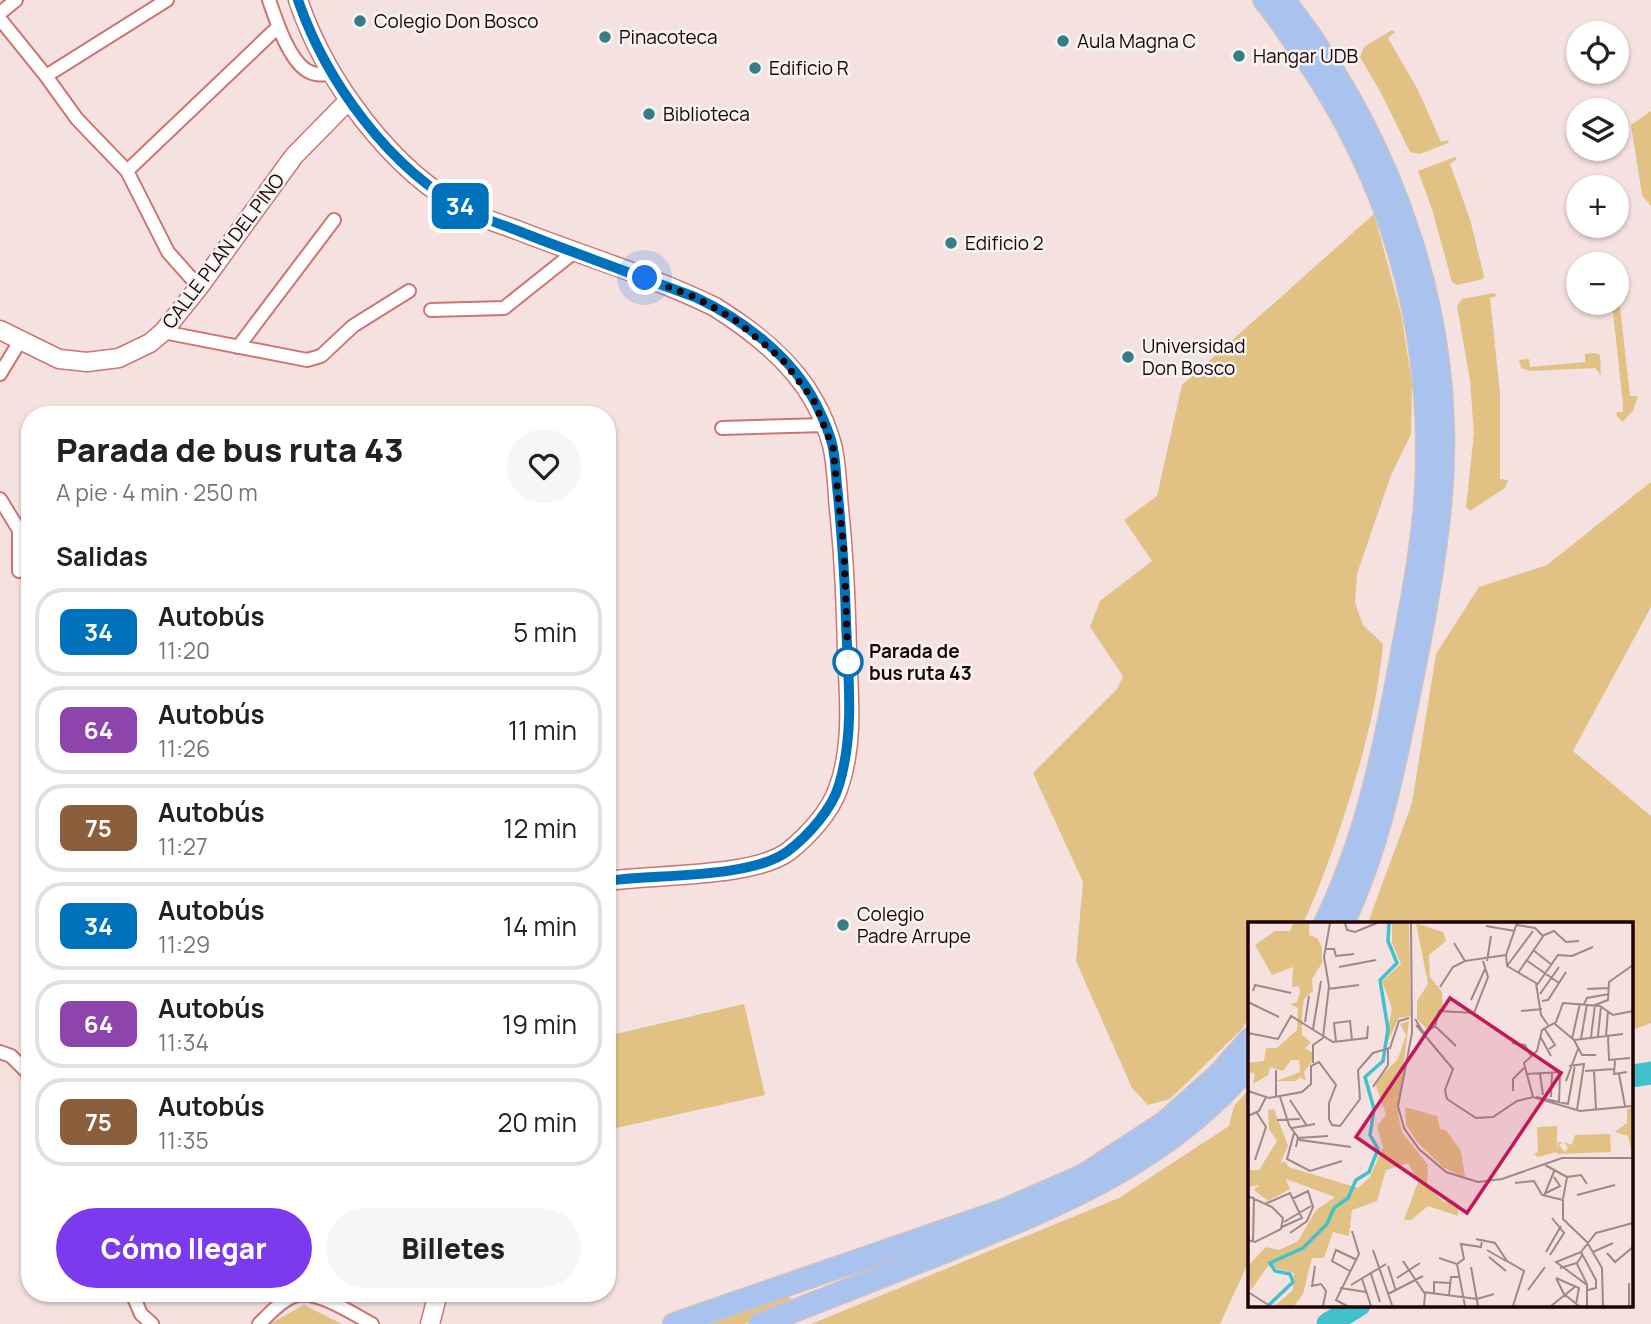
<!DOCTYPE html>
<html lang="es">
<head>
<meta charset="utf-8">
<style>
  :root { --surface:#fff; --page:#f6f6f6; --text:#222; --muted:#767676; --line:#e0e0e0; --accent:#7c3aed }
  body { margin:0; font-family:Manrope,sans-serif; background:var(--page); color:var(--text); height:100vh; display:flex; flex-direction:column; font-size:26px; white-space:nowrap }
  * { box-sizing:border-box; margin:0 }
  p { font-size:23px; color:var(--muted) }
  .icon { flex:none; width:38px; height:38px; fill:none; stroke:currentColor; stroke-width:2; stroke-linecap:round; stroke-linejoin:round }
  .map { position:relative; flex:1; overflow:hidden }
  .details { position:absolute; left:21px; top:406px; width:595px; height:896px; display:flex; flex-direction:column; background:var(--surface); border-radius:28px; box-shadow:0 2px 5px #0004 }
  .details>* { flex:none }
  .badge { padding:0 14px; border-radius:10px; font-size:24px; line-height:46px }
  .fabs { position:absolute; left:1566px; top:21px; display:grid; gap:14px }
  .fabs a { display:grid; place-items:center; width:63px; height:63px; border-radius:50%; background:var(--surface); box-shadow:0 2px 5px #0004; font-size:35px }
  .you { position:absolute; width:35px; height:35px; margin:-18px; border:5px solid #fff; border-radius:50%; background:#1a73e8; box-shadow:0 0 0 10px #1a73e833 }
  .map>.badge { position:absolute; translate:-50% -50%; box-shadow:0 0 0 4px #fff }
  h2 { padding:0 35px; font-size:26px; line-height:63px }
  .round { display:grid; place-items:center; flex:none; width:74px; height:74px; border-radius:37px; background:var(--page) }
  .summary { display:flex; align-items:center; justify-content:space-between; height:119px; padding:0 35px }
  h1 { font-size:33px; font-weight:800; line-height:52px }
  .cta { display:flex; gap:14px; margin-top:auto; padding:14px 35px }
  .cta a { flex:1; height:80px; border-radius:42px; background:var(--accent); color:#fff; font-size:28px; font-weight:800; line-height:80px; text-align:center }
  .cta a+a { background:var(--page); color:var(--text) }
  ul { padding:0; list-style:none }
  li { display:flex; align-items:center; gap:21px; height:88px; margin:0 14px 10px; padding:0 21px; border:4px solid var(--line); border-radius:28px }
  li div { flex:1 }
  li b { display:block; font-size:26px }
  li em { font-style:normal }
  li .badge { min-width:77px; font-weight:700; text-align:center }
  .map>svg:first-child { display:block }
  .green { fill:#e2c184 }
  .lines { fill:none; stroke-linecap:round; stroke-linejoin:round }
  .river { stroke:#41c2cb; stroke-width:23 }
  .street-casing { stroke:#cb7674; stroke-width:16 }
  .secondary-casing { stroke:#cb7674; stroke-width:21 }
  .highway-casing { stroke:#cac3c3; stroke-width:24 }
  .street { stroke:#fff; stroke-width:12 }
  .secondary { stroke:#fff; stroke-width:18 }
  .highway { stroke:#a9c2ee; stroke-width:21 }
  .line-casing { stroke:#fff; stroke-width:16 }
  .line { stroke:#0072bc; stroke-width:10 }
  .walk { stroke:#210305; stroke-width:7; stroke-dasharray:0 12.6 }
  .poi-dot { fill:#367e83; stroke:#f4f4f4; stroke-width:2.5 }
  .stop-dot { fill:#fff; stroke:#0072bc; stroke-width:3.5 }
  .labels { text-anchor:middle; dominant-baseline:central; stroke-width:5; stroke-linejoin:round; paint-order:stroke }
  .poi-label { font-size:19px; fill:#210305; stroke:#f4f4f4; text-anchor:start }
  .street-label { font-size:19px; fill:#210305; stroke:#f4f4f4 }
  .stop-label { font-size:19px; font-weight:bold; fill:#210305; stroke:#f4f4f4; text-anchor:start }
  .inset-river { fill:none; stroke:#41c2cb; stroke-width:3.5 }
  .inset-road { fill:none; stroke:#a08888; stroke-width:2 }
  .view { fill:#c2185b; fill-opacity:0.15; stroke:#c2185b; stroke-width:3.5 }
  .inset-edge { fill:none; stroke:#210305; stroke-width:3.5 }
</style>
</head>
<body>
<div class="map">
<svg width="1651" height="1324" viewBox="0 0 1651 1324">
  <rect width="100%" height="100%" fill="#f5e1e0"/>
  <path class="green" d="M 1392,30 L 1395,32 L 1388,38 L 1418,90 L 1441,142 L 1449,140 L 1448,143 L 1420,154 L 1410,152 L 1381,93 L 1360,57 L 1364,47 Z
    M 1651,111 L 1651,206 L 1642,195 L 1631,125 Z
    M 1455,157 L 1457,159 L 1450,164 L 1470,219 L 1484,276 L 1483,279 L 1457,285 L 1452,282 L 1432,209 L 1418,171 Z
    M 1374,214 L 1401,313 L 1412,383 L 1411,434 L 1391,475 L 1357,574 L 1355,603 L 1363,625 L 1383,644 C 1377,712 1357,778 1335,843 C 1325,870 1316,897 1303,923 L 1250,923 L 1250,1016 L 1241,1030 L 1170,1099 L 1148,1105 L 1132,1088 L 1076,961 L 1083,882 L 1033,773 L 1117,689 L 1123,676 L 1090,627 L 1100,601 L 1152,561 L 1124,520 L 1157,496 L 1182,385 Z
    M 1617,277 L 1626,290 L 1627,297 L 1619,298 L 1630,396 L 1638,396 L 1633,411 L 1622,422 L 1616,415 L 1617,412 L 1623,412 L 1623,405 L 1612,303 L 1617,303 Z
    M 1494,293 L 1497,296 L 1490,298 L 1500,393 L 1500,479 L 1508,480 L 1505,488 L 1470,511 L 1466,507 L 1474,433 L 1470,380 L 1457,306 L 1462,299 Z
    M 1595,353 L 1600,355 L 1601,375 L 1595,368 L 1530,371 L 1521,368 L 1519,360 L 1529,359 L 1530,367 L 1585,362 L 1585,354 Z
    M 1651,482 L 1651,607 L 1573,751 L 1651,816 L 1651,1023 L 1632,1030 L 1632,923 L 1368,923 L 1412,803 L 1436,654 L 1479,587 L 1547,565 Z
    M 744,1004 L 765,1095 L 607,1130 L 607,1036 Z
    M 1250,1088 L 1250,1259 L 1220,1324 L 811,1324 L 1119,1198 L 1229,1126 L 1234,1106 Z
    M 787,1295 L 792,1300 L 787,1307 L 745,1324 L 699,1324 Z
    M 304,1305 L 342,1324 L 269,1324 Z"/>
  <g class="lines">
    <path class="river" d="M 1632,1076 L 1651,1073
      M 1328,1324 L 1359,1305"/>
    <defs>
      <path id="street" d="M 269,0 C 276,20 288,58 306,70 C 315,76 324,75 334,73
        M 0,13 L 16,0
        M 0,19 L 46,76 L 77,119 L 127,171 L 168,252 L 199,287
        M 46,76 L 167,0
        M 127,171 L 278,27
        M 431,310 L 504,308 L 573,253
        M 163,332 L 307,360 L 321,356 L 353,326 L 409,291
        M 238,347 L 334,220
        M 0,374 L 20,341
        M 722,428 L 825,425
        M 0,499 L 19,530 L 19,571
        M 0,1052 L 11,1056 L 30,1075
        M 132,1293 L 141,1314 L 152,1324
        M 259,1324 C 269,1314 281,1301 294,1296 C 315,1288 353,1314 372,1324"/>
      <path id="secondary" d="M 298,0 C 325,80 391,171 468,211 C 483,219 501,224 517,230 C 583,256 652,276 715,307 C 753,331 792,361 814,401 C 822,415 828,430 832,445 C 837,465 837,488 839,509 C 844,556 846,604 847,652 C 849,696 854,746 838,789 C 830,812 808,836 789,851 C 754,878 653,874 607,881
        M 0,330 L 59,359 L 87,362 L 119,358 L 150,343 L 163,332 L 199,287 L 294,156 L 348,101
        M 430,1324 L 438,1293"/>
      <path id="highway" d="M 1264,0 C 1277,15 1287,31 1298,47 C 1391,177 1434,327 1426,486 C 1423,548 1410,609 1399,669 C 1383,756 1364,844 1325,923
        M 1284,0 C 1395,143 1459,325 1440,508 C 1434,569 1422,630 1410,690 C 1394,769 1378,851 1343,923
        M 674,1324 L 1004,1210 L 1084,1175 L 1165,1122 L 1218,1075 L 1250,1039
        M 760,1324 C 823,1300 886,1275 949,1250 C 1063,1204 1169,1161 1250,1065"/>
    </defs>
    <use href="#street" class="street-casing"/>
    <use href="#secondary" class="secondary-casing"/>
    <use href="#highway" class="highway-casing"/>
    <use href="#street" class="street"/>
    <use href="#secondary" class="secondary"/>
    <use href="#highway" class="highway"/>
  </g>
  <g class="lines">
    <defs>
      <path id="line" d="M 298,0 C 326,81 389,169 467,210 C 485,220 507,226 526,234 C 582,256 639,276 695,297 C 742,319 792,356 816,404 C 823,418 830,433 833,448 C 836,463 836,480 838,495 C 842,538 845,580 846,622 C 848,676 855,732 839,785 C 832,809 808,836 788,851 C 751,879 655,874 607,881"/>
    </defs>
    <use href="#line" class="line-casing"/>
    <use href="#line" class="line"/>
    <path class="walk" d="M 645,278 L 695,297 L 734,319 L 782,359 L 814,401 L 833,448 L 844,551 L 848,662"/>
  </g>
  <g class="poi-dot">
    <circle cx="360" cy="21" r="7"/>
    <circle cx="605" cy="37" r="7"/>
    <circle cx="1063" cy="41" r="7"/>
    <circle cx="1239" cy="56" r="7"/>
    <circle cx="755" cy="68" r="7"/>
    <circle cx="649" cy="114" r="7"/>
    <circle cx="951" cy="243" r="7"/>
    <circle cx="1128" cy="357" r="7"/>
    <circle cx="843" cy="925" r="7"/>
  </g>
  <circle class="stop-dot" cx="848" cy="662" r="14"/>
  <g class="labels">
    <g class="poi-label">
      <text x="374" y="21">Colegio Don Bosco</text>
      <text x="619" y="37">Pinacoteca</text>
      <text x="1077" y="41">Aula Magna C</text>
      <text x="1253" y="56">Hangar UDB</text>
      <text x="769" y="68">Edificio R</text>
      <text x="663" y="114">Biblioteca</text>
      <text x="965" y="243">Edificio 2</text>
      <text x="1142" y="346">Universidad<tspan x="1142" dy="22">Don Bosco</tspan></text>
      <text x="857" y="914">Colegio<tspan x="857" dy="22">Padre Arrupe</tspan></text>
    </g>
    <g class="street-label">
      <text transform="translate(223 251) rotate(-53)">CALLE PLAN DEL PINO</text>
    </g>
    <g class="stop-label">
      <text x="869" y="651">Parada de<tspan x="869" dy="22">bus ruta 43</tspan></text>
    </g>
  </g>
  <g transform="translate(1248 922)">
    <rect width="385" height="385" fill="#f5e1e0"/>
    <path d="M 45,1 L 61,1 L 61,13 L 69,16 L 74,25 L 74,41 L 64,57 L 65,69 L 56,77 L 54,93 L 54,113 L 63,120 L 57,126 L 65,131 L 64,140 L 56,150 L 58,159 L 52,155 L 48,159 L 29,159 L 52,150 L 51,138 L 43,138 L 35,149 L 22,145 L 20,153 L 5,162 L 7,152 L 0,149 L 0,141 L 16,139 L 18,126 L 29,126 L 49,108 L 50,86 L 42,82 L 49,80 L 52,70 L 51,64 L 44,65 L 45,45 L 24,53 L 7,23 L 27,9 L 42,9 ZM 144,1 L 161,1 L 163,94 L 151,96 L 136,127 L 144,86 L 134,59 L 153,42 L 144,21 ZM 168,1 L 195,10 L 198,19 L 181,33 L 182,55 L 194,70 L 195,86 L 179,107 L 169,97 L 169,79 L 180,62 ZM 161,99 L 150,193 L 154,210 L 180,243 L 179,264 L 195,279 L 210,282 L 210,294 L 180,284 L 163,298 L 156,298 L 170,260 L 160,241 L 138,248 L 129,279 L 104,288 L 101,314 L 85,310 L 76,336 L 64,336 L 55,372 L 46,384 L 27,384 L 45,368 L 46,351 L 20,344 L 3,368 L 0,344 L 18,325 L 31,328 L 50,319 L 68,288 L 87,275 L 38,257 L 42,267 L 20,279 L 6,268 L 11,263 L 0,265 L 0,248 L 11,248 L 29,219 L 21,207 L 20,188 L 26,187 L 40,224 L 32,242 L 36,239 L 41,245 L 110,266 L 122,255 L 135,225 L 129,204 L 138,193 L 127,160 L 150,137 L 158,113 L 152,102 ZM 157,185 L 189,194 L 192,207 L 198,208 L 213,229 L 217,255 L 196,246 L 170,221 L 158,203 ZM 385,186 L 385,232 L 384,232 L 380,214 L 367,210 L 379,201 L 379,187 ZM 309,204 L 309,230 L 290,235 L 286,232 L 290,230 L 289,205 ZM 362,212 L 363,230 L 309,232 L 310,220 L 315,220 L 311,223 L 317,230 L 320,226 L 316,220 L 324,223 L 327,213 Z" fill="#e2c184"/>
    <path class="inset-river" d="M 21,383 L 45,360 L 42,352 L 27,349 L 22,341 L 55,326 L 79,302 L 86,286 L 100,276 L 108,258 L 121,250 L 130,227 L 122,213 L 126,187 L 117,155 L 135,139 L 140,107 L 132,58 L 149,41 L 140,19 L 141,1"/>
    <path class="inset-road" d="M 97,1 L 99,8 L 107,10 L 129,1M 163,1 L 164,111 L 150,184 L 156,206 L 171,227 L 198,250 L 230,260 L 254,257 L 314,236 L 385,236M 269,1 L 258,33 L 259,44 L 288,61 L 293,93 L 300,103M 269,3 L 287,6 L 295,14M 238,4 L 267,9M 206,21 L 217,39 L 258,33M 78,27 L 86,27 L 88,34 L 106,32M 285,28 L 304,43M 278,38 L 311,61M 239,39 L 243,14M 259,44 L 285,9M 91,45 L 128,38M 270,51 L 296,13 L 306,9 L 318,20 L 331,19M 289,63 L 310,33 L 324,34 L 345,25M 192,65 L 205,45 L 217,39M 80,67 L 111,63M 339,67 L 360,66M 5,69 L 7,63 L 43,71M 292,72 L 311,45M 223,78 L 237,47M 294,79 L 300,78 L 318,50M 0,80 L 31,95M 336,82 L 339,76 L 361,72M 273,89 L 294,87M 167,97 L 176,111 L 187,104 L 191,89 L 226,91 L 240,55 L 235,39M 57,100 L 61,74M 307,102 L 326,118 L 334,133 L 348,133M 168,103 L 205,147 L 197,168 L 199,177 L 228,196 L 245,195 L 269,179 L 285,175 L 332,189 L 385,184M 187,104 L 208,124M 296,106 L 307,123 L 301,127M 65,107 L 73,59M 0,111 L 30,117 L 43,94 L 85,120 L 119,116 L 120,104M 292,114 L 303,134M 350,114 L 353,84M 358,114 L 360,89M 360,114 L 361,138 L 382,136M 343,115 L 347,83 L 360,78 L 361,60 L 385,43M 75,116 L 81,64 L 76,35 L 82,1M 324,117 L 332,81M 333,117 L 339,82M 326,118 L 375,112M 88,120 L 86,101 L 102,99 L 104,118M 264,121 L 277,123 L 283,134M 367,138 L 366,152 L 379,150M 65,141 L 65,123 L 75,116M 321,144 L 336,142 L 329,188M 28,148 L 28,175M 346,148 L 348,188M 337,149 L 366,147M 278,152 L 315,150M 292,152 L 295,173M 371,152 L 377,184M 318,159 L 330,127M 125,165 L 140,143 L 140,127M 0,169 L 21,176 L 54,170 L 63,162 L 63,144 L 71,140 L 88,163 L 81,181 L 81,197 L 84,203 L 92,204 L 112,177 L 110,148 L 125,131 L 142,126 L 151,99 L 161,96M 265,169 L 265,157 L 276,146M 32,175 L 41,203 L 52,218 L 103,225M 285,175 L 276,141 L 289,129 L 294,108 L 308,100 L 315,81 L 352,84 L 365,93 L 385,89M 288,175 L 320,182 L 327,143M 303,175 L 304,151M 42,178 L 59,204M 311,181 L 312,150M 0,194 L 11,189 L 18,175M 29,198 L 52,197M 44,206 L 67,202M 46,211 L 39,237 L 62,249 L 94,239M 48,225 L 50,216 L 80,214M 7,238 L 18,205 L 9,191M 297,243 L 319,255M 267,261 L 286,259 L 294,273 L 315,278M 298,271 L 312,264 L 306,255M 329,273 L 367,263M 0,274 L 24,285 L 35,296 L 33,307 L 7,320 L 0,318M 296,274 L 307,247M 315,277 L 319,255 L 333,253 L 339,262M 315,278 L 315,297 L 339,320 L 354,346 L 355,384M 17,282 L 42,271 L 54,296 L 34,305M 36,300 L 63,284M 42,311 L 59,299 L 65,285 L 60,269 L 44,277M 228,317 L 247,321 L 259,339 L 276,349 L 265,384M 5,320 L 6,275M 125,328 L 144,383M 239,328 L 258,339M 298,330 L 313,304M 333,330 L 308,340 L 339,363 L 339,384M 333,330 L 348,311 L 385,301M 333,330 L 348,358 L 348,366 L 340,368M 345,330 L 365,321M 359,331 L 367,340 L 385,325M 302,333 L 316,311 L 304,296M 241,335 L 258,349M 191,336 L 209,342 L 217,384M 155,339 L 177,372 L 176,384M 209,342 L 216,337 L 213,322 L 233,325 L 234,318M 329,342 L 339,362M 67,344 L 64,364 L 73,362 L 78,369 L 75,384M 140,344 L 148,369M 223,345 L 230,384M 312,346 L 329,341 L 335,332M 102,349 L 84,339 L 88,328 L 109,338M 123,352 L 132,380M 149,356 L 172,341M 308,356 L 331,366 L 328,382M 308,356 L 316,372 L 331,384M 114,357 L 123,384M 381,361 L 381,384M 103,363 L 138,342M 92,366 L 118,370M 280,368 L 297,345M 0,370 L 22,384M 175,370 L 229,377 L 246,372M 186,371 L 186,360 L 202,361M 140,372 L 175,354M 201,373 L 203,355 L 212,355M 99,384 L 88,378 L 111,332 L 104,309M 303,384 L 328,364"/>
    <path class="view" d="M 202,76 L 313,151 L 219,291 L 108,215 Z"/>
    <rect width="385" height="385" class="inset-edge"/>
  </g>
</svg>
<div class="fabs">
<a><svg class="icon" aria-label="locate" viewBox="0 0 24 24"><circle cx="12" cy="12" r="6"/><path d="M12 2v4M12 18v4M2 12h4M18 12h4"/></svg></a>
<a><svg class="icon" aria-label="layers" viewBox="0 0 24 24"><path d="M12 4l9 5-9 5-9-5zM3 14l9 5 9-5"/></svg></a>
<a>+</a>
<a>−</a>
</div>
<div class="you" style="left:645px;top:278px"></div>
<b class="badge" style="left:460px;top:206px;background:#0072bc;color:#fff">34</b>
<section class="details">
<div class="summary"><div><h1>Parada de bus ruta 43</h1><p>A pie · 4 min · 250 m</p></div><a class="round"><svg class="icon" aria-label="heart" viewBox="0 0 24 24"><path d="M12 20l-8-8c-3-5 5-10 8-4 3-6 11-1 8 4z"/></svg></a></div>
<h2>Salidas</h2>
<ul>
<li><span class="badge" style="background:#0072bc;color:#fff">34</span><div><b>Autobús</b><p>11:20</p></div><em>5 min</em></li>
<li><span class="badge" style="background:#8e44ad;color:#fff">64</span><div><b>Autobús</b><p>11:26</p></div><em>11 min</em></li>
<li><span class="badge" style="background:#8b5e3c;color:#fff">75</span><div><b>Autobús</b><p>11:27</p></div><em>12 min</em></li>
<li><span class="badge" style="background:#0072bc;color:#fff">34</span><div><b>Autobús</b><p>11:29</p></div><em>14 min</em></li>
<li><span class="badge" style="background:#8e44ad;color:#fff">64</span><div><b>Autobús</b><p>11:34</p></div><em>19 min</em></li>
<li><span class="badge" style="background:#8b5e3c;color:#fff">75</span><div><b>Autobús</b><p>11:35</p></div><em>20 min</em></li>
</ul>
<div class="cta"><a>Cómo llegar</a><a>Billetes</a></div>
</section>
</div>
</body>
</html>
